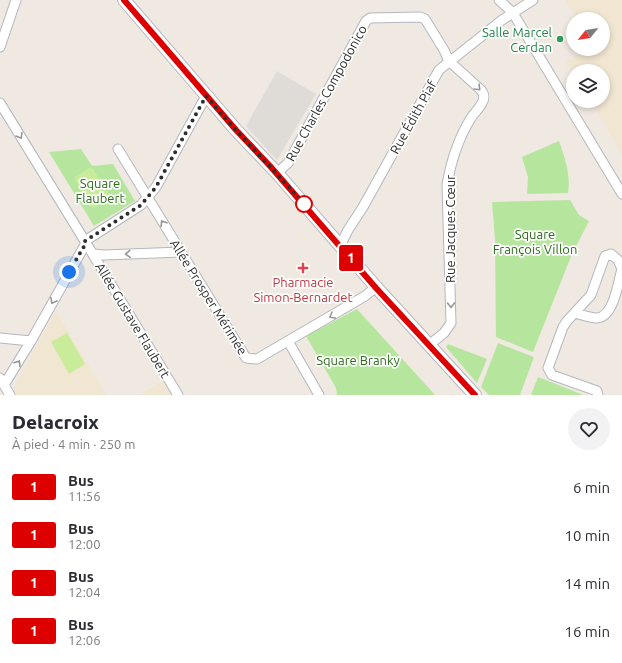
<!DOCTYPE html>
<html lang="fr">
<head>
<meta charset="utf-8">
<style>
  :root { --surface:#fff; --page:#f2f2f3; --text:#2b2b33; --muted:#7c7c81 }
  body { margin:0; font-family:Ubuntu,sans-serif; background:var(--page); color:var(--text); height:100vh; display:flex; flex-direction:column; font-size:15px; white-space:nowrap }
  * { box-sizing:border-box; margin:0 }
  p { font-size:13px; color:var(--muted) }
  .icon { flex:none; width:22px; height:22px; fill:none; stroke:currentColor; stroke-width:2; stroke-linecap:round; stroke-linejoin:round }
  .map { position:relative; height:395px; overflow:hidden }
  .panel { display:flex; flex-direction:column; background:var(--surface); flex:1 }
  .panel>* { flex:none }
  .badge { padding:0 8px; border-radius:3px; font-size:14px; line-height:26px }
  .needle { width:26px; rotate:240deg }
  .controls { position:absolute; left:566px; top:12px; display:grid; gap:8px }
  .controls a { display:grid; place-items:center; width:44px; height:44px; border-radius:50%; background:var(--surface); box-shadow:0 2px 6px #0003; font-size:20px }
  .you { position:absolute; width:20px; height:20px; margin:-10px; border:3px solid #fff; border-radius:50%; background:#1a73e8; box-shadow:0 0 0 6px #1a73e833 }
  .map>.badge { position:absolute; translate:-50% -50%; box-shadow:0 0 0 2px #fff }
  .round { display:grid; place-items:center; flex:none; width:42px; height:42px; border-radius:21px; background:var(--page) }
  .head { display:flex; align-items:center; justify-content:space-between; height:68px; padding:0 12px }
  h1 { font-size:19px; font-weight:800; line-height:30px }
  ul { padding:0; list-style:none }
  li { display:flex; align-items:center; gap:12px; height:48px; padding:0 12px }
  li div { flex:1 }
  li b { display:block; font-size:15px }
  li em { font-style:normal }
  li .badge { min-width:44px; font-weight:700; text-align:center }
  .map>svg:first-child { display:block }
  .education { fill:#f0e6d1 }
  .green { fill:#b6e59e }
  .pitch { fill:#c9ec9a }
  .plaza { fill:#dfdcd8 }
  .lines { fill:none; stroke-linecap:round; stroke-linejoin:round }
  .street-casing { stroke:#b4b7c1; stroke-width:11 }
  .secondary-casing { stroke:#b4b7c1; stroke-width:14 }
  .street { stroke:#fff; stroke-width:9 }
  .secondary { stroke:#fff; stroke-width:12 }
  .oneway { stroke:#969696 }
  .line-casing { stroke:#fff; stroke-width:9 }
  .line { stroke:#d00; stroke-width:6 }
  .walk { stroke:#2e2e2e; stroke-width:4; stroke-dasharray:0 7.2 }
  .leisure-dot { fill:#2e9e5b; stroke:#fff; stroke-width:1.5 }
  .stop-dot { fill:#fff; stroke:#d00; stroke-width:2 }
  .health-dot { fill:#e0444e; stroke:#fff; stroke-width:1.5 }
  .labels { text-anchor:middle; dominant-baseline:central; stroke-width:3.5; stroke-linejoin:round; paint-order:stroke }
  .leisure-label { font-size:13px; fill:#27864d; stroke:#fff; text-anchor:end }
  .street-label { font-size:13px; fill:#2e2e2e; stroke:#fff }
  .park-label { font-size:13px; fill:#2c6e1b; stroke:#fff }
  .health-label { font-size:13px; fill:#be3a42; stroke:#fff }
</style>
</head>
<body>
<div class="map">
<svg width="622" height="395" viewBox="0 0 622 395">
  <rect width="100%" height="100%" fill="#efe9e1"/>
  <path class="education" d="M 565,0 L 622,0 L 622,154 L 590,101 L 603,101 L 603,71 L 573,71 L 573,74 L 566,62 L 588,49 L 603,49 L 603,19 L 576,19 Z
    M 56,311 L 106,395 L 17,395 L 15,388 L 16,383 Z
    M 162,381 L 171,395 L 139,395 Z"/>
  <path class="green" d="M 559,141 C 565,158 571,176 568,193 L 527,194 L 528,177 L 522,157 Z
    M 81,149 L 92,166 L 113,164 L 135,201 L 94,226 L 49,152 Z
    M 570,200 L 579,215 L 589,221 L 572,254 L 533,352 L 496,337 L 495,239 L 492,202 Z
    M 357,309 L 426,385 L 435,395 L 337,395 L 336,388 L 306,336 Z
    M 498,343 L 534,357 L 520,395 L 489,395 L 481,387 Z
    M 448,344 L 487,359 L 477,383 L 446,347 Z
    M 538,377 L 581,394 L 583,395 L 531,395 Z"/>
  <path class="pitch" d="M 89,168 L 93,169 L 109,195 L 109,199 L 94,208 L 91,207 L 75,180 L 75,177 Z
    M 67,333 L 85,364 L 69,374 L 51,342 Z"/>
  <path class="plaza" d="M 277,71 L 316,94 L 277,160 L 246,126 Z"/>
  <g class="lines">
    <defs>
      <path id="street" d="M 499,0 L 513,13 L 622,194
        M 0,47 L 16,0
        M 0,103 L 83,238 L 178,395
        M 118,149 L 246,358 L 257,359 L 365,296 L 376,287
        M 277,173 L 288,163 L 366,21 L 370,18 L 420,17 L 425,19 L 444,50 L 449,61 L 480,89 C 484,93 485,98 482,103 C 479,109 474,113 471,118 C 458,139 451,161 447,185 L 451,323 L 444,333 L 429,345
        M 85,241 L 141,205 L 156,187 L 206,96
        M 340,246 L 348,230 L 363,207 L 439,70 L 502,20 L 533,0
        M 93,254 L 104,255 L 181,252
        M 575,313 C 582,315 590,318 597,318 C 614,317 618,282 622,269
        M 0,338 L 31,341
        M 288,341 L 319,395
        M 0,378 L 10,395
        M 4,385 L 31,341 L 86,243
        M 598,395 L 597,391 L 552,375 L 548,368 L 563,327 L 567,321 L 591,295 L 605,256 L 611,254 L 618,260 L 622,269"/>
      <path id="secondary" d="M 124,0 L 236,130 L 277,173 L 376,287 L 475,395"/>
    </defs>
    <use href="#street" class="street-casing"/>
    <use href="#secondary" class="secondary-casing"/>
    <use href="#street" class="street"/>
    <use href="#secondary" class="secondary"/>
  </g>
  <defs><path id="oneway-chevron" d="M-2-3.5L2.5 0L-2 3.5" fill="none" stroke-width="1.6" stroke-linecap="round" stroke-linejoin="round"/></defs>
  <g class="oneway">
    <use href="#oneway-chevron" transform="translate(478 88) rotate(45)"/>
    <use href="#oneway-chevron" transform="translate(20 136) rotate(59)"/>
    <use href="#oneway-chevron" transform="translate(163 223) rotate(-122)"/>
    <use href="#oneway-chevron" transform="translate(128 254) rotate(177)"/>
    <use href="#oneway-chevron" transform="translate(53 301) rotate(119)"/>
    <use href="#oneway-chevron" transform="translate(451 305) rotate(89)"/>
    <use href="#oneway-chevron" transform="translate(332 316) rotate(150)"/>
    <use href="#oneway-chevron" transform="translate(18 363) rotate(-58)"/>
  </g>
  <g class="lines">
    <defs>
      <path id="line" d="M 124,0 L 236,130 L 270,166 L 376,288 L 475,395"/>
    </defs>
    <use href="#line" class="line-casing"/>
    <use href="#line" class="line"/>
    <path class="walk" d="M 69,272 L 86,243 L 85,241 L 141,205 L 156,187 L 206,96 C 238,134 273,169 305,205 L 304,204"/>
  </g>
  <circle class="leisure-dot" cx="560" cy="39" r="4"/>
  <circle class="stop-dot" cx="304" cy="204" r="8"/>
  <path class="health-dot" d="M301 262h4v4h4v4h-4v4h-4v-4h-4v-4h4z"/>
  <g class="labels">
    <g class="leisure-label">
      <text x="552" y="32">Salle Marcel<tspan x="552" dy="15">Cerdan</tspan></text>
    </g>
    <g class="street-label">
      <text transform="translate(326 93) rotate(-61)">Rue Charles Compodonico</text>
      <text transform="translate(413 117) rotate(-61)">Rue Édith Piaf</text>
      <text transform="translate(450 229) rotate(-90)">Rue Jacques Cœur</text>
      <text transform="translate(209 297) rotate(58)">Allée Prosper Mérimée</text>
      <text transform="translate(133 320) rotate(59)">Allée Gustave Flaubert</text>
    </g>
    <g class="park-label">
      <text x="100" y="183">Square<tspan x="100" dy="15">Flaubert</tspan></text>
      <text x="535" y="234">Square<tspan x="535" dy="15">François Villon</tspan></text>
      <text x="358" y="360">Square Branky</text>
    </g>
    <g class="health-label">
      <text x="303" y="282">Pharmacie<tspan x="303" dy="15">Simon-Bernardet</tspan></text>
    </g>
  </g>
</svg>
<div class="controls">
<a><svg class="needle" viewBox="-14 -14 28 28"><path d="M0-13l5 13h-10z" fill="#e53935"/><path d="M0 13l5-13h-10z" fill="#7c7c81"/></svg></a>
<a><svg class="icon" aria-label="layers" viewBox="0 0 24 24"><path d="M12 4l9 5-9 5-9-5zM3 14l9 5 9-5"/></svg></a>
</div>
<div class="you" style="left:69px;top:272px"></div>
<b class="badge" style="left:351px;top:258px;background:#d00;color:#fff">1</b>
</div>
<section class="panel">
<div class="head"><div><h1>Delacroix</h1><p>À pied · 4 min · 250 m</p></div><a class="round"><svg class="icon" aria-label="heart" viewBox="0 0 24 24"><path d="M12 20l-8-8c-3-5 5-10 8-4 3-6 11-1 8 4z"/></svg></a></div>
<ul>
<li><span class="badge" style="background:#d00;color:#fff">1</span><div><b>Bus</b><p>11:56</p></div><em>6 min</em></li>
<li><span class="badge" style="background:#d00;color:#fff">1</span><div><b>Bus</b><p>12:00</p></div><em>10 min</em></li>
<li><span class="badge" style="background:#d00;color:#fff">1</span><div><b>Bus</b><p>12:04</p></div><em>14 min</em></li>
<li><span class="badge" style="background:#d00;color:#fff">1</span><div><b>Bus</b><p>12:06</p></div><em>16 min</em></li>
</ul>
</section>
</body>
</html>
